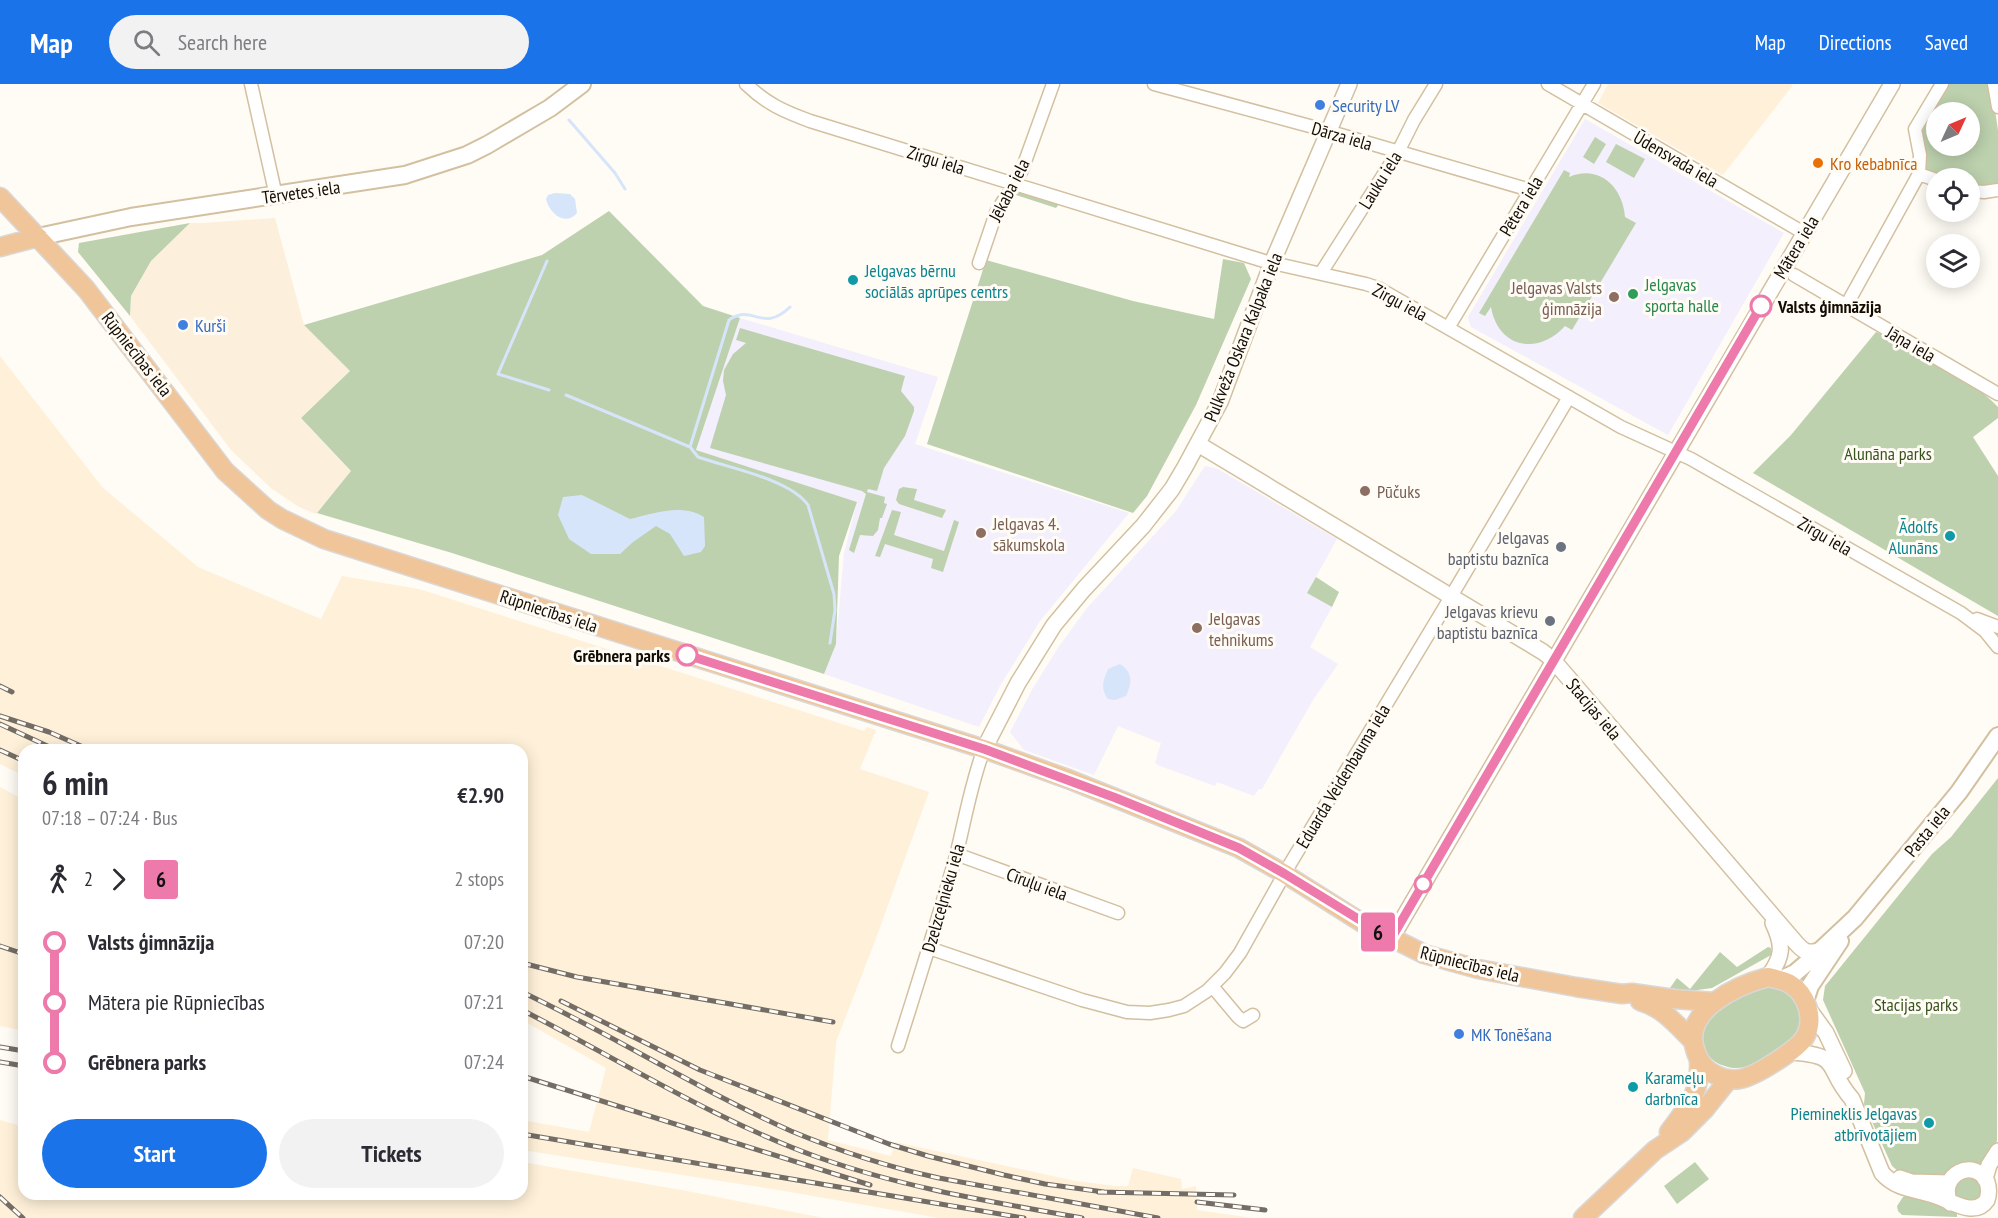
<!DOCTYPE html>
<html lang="en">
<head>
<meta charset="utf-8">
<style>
  :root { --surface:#fff; --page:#f2f2f3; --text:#2b2b33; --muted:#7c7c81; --accent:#1a73e8 }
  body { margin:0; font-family:"PT Sans Narrow",sans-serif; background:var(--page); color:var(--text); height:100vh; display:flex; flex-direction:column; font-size:22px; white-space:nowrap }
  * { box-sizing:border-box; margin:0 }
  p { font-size:20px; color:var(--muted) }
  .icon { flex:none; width:33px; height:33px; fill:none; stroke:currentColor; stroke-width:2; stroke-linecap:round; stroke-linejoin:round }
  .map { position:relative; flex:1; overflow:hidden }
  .sheet { position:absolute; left:18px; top:660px; width:510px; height:456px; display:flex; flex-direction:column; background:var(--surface); border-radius:18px; box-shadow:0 3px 15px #0003 }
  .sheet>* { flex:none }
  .badge { padding:0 12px; border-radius:4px; font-size:21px; line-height:39px }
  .needle { width:39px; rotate:46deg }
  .fabs { position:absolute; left:1926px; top:18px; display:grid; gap:12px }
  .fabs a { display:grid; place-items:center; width:54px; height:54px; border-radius:50%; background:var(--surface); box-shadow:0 3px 15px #0003; font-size:30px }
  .map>.badge { position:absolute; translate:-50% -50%; box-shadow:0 0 0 3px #fff }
  .legs { display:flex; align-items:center; gap:9px; height:66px; padding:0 24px; font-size:20px }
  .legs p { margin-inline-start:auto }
  .head { display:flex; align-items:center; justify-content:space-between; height:102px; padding:0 24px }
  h1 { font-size:33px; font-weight:700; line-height:45px }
  .cta { display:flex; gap:12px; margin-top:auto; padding:12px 24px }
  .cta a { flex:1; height:69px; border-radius:36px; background:var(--accent); color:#fff; font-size:24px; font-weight:700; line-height:69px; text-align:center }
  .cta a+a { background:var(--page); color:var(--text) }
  ul { padding:0 24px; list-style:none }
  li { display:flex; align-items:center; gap:21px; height:60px; font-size:22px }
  li i { display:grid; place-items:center; width:9px; height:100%; margin:0 8px; background:currentColor }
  li i::after { content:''; width:15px; height:15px; margin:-8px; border:4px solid; border-radius:50%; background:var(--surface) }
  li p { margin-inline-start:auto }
  li:first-child i { background:linear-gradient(#0000 50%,currentColor 0) }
  li:last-child i { background:linear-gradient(currentColor 50%,#0000 0) }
  header { display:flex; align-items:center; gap:36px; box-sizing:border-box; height:84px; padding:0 30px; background:var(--accent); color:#fff }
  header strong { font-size:28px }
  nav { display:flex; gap:33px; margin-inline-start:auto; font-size:21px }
  .search { width:420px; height:54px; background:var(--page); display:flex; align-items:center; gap:15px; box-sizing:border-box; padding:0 21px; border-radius:33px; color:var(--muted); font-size:22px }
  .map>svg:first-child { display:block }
  .commercial { fill:#fcf0dc }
  .built { fill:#fff1d9 }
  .education { fill:#f3effc }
  .green { fill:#bdd1ae; fill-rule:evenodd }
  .water { fill:#d7e5fb }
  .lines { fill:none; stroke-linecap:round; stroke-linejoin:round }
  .stream { stroke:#d7e5fb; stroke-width:3 }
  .minor-casing { stroke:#d3c0a0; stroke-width:15 }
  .tertiary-casing { stroke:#d3c0a0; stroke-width:18 }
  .secondary-casing { stroke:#d3c0a0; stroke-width:20 }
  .primary-casing { stroke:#d9d8d7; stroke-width:21 }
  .minor { stroke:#fff; stroke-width:12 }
  .tertiary { stroke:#fff; stroke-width:15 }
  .secondary { stroke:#fff; stroke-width:16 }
  .primary { stroke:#f0c59a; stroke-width:18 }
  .rail-casing { stroke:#736d65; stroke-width:5 }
  .rail { stroke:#fffbf5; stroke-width:3; stroke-dasharray:9; stroke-linecap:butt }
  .line-1-casing { stroke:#fff; stroke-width:14 }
  .line-1 { stroke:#ed7aaa; stroke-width:9 }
  .shop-dot { fill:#3f7fe0; stroke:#fffbf5; stroke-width:2 }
  .food-dot { fill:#e8710a; stroke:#fffbf5; stroke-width:2 }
  .culture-dot { fill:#0f9aa8; stroke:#fffbf5; stroke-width:2 }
  .leisure-dot { fill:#2e9e5b; stroke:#fffbf5; stroke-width:2 }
  .education-dot { fill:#8d6e63; stroke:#fffbf5; stroke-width:2 }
  .stop-1-dot { fill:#fff; stroke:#ed7aaa; stroke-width:3 }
  .worship-dot { fill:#6b7280; stroke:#fffbf5; stroke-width:2 }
  .labels { text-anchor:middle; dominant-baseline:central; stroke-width:6; stroke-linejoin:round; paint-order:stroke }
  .shop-label { font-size:18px; fill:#366cbe; stroke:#fffbf5; text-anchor:start }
  .street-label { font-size:18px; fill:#130c03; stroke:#fffbf5 }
  .food-label { font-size:18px; fill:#c56008; stroke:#fffbf5; text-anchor:start }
  .culture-label { font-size:18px; fill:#0d838f; stroke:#fffbf5; text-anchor:start }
  .leisure-label { font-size:18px; fill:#27864d; stroke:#fffbf5; text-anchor:start }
  .education-label { font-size:18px; fill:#785e54; stroke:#fffbf5; text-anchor:start }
  .stop-label { font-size:18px; font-weight:bold; fill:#130c03; stroke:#fffbf5; text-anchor:start }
  .park-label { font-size:18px; fill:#38531e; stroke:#fffbf5 }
  .worship-label { font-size:18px; fill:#5b616d; stroke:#fffbf5; text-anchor:end }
</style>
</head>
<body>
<header>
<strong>Map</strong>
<div class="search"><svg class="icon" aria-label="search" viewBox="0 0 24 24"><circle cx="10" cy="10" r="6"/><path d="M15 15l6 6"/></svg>Search here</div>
<nav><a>Map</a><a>Directions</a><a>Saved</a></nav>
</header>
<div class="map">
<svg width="1998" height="1134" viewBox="0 0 1998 1134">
  <rect width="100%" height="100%" fill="#fffbf5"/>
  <path class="commercial" d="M 275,134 L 304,241 L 350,287 L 301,334 L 351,387 L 316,430 L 299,423 L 272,405 L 231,366 L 130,232 L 131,212 L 151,177 L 190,139 L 202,139 Z"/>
  <path class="built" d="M 1608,0 L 1791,0 L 1793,1 L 1723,91 L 1598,19 Z
    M 0,272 L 103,404 L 198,483 L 321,535 L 342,492 L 419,505 L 864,647 L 867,643 L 876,646 L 860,685 L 929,708 L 875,857 L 836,958 L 828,1056 L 891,1072 L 895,1058 L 1076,1097 L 1116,1102 L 1128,1102 L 1133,1084 L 1181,1095 L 1182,1105 L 1196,1102 L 1197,1126 L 1252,1134 L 939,1134 L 784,1107 L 522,1066 L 522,1036 L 589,1048 L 606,984 L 522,936 L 522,666 L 24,666 L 24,692 L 0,680 Z
    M 0,703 L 24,716 L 24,947 L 0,942 Z
    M 0,1036 L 24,1043 L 24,1110 L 522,1110 L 522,1078 L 687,1107 L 824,1134 L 0,1134 Z"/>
  <path class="education" d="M 1585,35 L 1784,149 L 1668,351 L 1471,243 L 1468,233 Z
    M 740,234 L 938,293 L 915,360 L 1129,429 L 1040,537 L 1000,602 L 979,643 L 824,590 L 836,560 L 844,469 L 857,418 L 696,366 Z
    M 1205,382 L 1218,385 L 1337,455 L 1307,509 L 1332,523 L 1310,563 L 1338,580 L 1313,616 L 1262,705 L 1259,705 L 1254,712 L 1217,698 L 1215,702 L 1160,682 L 1155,679 L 1161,659 L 1118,642 L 1094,691 L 1024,666 L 1010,648 L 1033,604 L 1058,564 L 1087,524 L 1176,427 Z"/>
  <path class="green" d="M 1946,0 L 1991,0 L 1998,46 L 1998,102 L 1970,104 L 1970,94 L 1940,94 L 1921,88 L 1922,48 ZM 1936,28 L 1970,28 L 1970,62 L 1936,62 Z
    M 1595,53 L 1606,60 L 1594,80 L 1583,73 Z
    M 1616,60 L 1645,75 L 1634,94 L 1606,78 Z
    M 1564,86 L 1570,89 L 1569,93 C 1599,80 1623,103 1625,133 L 1636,139 L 1572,246 L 1565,242 C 1538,272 1498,264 1491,223 L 1485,232 L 1479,229 Z
    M 1021,107 L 1059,120 L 1056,124 L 1016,111 L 1009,116 L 1014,108 Z
    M 609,127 L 703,222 L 740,234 L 696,366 L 857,418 L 839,472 L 836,560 L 824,590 L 452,469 L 317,429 L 351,387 L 301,334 L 350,287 L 304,241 L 542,171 Z
    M 190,139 L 151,177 L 131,212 L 130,232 L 78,168 L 79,159 Z
    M 1223,175 L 1244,179 L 1251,195 L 1196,321 L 1147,412 L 1133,429 L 927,360 L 986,176 L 1133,217 L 1214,235 Z
    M 740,244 L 905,292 L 901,307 L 914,323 L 914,327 L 905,352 L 884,384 L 877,407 L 868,405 L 867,408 L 885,413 L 884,419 L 887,420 L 882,434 L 880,434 L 878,446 L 873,452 L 860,451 L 854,469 L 849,466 L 866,410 L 862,407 L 710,364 L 726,311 L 723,297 L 724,286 L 733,270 L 746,259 L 736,256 Z
    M 1876,248 C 1909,261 1974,297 1998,323 L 1998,334 L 1973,353 L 1998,392 L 1998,532 L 1753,389 L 1791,351 Z
    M 903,403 L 917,405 L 914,416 L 946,426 L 942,434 L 899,420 L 896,416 L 899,405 Z
    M 892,426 L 901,428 L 894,451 L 944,467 L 954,436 L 959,438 L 943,488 L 931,484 L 933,475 L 885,460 L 880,473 L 875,472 Z
    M 1316,493 L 1339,508 L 1332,523 L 1307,509 Z
    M 1998,694 L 1997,1057 L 1980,1080 L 1963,1079 L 1956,1081 L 1944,1091 L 1933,1093 L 1899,1088 L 1892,1082 L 1864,1020 L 1865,1009 L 1823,916 L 1825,902 L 1932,770 L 1951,753 Z
    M 1768,863 L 1771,864 L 1771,871 L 1712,904 L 1690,907 L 1670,904 L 1677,894 L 1690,905 L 1720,868 L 1737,883 Z
    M 1763,903 C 1772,904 1781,904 1789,910 C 1803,921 1804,942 1793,955 C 1786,963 1775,968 1767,973 C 1755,979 1746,985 1733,984 C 1721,982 1713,978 1706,969 C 1680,938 1742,911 1763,903 Z
    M 1695,1078 L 1709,1095 L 1677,1120 L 1664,1102 Z
    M 1965,1092 L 1979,1095 L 1984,1109 L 1975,1120 L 1954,1111 L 1954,1101 Z
    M 1910,1110 L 1951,1125 L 1957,1130 L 1957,1133 L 1902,1131 L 1898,1127 L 1897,1122 L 1903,1113 Z"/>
  <path class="water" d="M 555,109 L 570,110 L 575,115 L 577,129 C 565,143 549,129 546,115 L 548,111 Z
    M 582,411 L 630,435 C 654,429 682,419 704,433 L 705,462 L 701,468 L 684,472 L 670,450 L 656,442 L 633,458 L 620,470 L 591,470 L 569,455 L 558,431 L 563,413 Z
    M 1120,580 C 1133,588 1132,599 1126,612 L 1115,616 L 1108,615 C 1100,604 1103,597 1108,585 Z"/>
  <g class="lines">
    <path class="stream" d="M 569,36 L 615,89 L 625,105
      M 547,177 L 498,290 L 549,306
      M 790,223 C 762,250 753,219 729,236 L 690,363 L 698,373 C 729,384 790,395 808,421 L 834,510 L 835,526 L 830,559
      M 566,311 L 690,363"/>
    <defs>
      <path id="minor" d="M 251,0 L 276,112
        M 746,0 C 767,20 783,27 810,37 L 1264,177 L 1366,200 L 1378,204 L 1621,343 L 1691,375 L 1961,529 L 1985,547 L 1998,563
        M 1154,0 L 1317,44 L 1530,106
        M 1548,0 L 1804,149
        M 1994,0 L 1998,23
        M 1919,90 L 1936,96
        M 1970,107 L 1984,108 L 1998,106
        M 979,179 L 996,129 L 1022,86 L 1053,0
        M 1321,189 L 1398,68 L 1414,36 L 1436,0
        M 1794,191 L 1998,310
        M 1846,222 L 1919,90 L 1920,71 L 1915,45 L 1942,0
        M 1448,244 L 1594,0
        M 1977,535 L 1998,543
        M 956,770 L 1118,829
        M 929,864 L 1082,916 L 1127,928 L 1150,929 L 1169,926 L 1184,922 L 1207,907 L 1225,889 L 1240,869 L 1290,780 L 1449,516 L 1569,313
        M 1212,902 L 1238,933 L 1243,937 L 1253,931
        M 898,962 C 918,898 938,836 956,772 C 965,736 971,699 984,665"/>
      <path id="tertiary" d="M 1198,360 L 1543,568 L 1553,576 L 1796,859 C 1803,867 1807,870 1818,867
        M 984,665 L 1018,599 L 1054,541 L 1084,505 L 1143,442 L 1172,405 L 1185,383 L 1220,318 L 1272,179 L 1349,0
        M 1391,855 L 1892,0
        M 1768,893 C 1783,873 1784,862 1773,839
        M 1808,924 L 1826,949 L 1844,987
        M 1789,968 C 1844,971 1823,982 1852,1015 L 1882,1089 C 1897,1106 1916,1105 1936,1112 C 1951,1117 1975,1134 1987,1116 C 1989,1110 1989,1104 1987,1098 C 1975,1073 1937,1090 1950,1119
        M 1900,1094 L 1912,1098 L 1949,1099
        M 1985,1095 L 1989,1081 L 1998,1067"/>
      <path id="secondary" d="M 38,153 L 131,133 L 405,91 L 467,71 L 487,61 L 550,24 L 582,0
        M 1780,896 L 1795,889 L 1808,878 L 1855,834 L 1959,708 L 1998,652
        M 1805,917 L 1810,902 L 1840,857"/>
      <path id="primary" d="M 0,113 L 86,205 L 225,387 L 268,426 L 282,435 L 324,455 L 984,665 L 1068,695 L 1239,764 L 1285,790 L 1364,840 L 1424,870 L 1478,885 L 1576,903 L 1622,910 L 1632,909 L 1674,915 L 1715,918
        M 0,163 L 38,153
        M 1768,893 C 1775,895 1784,896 1790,900 C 1807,910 1815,935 1805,953 C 1797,966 1756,992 1740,995 C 1733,996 1724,995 1718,992 C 1706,987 1698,977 1695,965 C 1682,926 1738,901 1768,893 Z
        M 1640,917 C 1662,923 1676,940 1692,956
        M 1669,1048 C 1687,1023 1701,1010 1699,977
        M 1583,1134 L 1655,1066 L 1682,1048 L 1705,1025 L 1729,995"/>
    </defs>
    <use href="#minor" class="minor-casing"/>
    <use href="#tertiary" class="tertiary-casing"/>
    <use href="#secondary" class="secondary-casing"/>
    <use href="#primary" class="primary-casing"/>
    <use href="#minor" class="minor"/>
    <use href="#tertiary" class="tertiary"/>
    <use href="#secondary" class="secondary"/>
    <use href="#primary" class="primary"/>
    <defs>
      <path id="rail" d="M 0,602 L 12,608
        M 0,632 L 49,648 L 90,666
        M 0,640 L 56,666
        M 0,666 L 24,677
        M 0,862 L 24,870
        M 522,879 L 577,893 L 833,938
        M 522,908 C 613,951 699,1006 791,1047 C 839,1067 888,1083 939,1094 L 1158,1134
        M 561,917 L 700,986 L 889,1060 L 928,1072 L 1004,1091 L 1045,1100 L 1104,1108
        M 522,926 C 620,976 716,1037 820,1074 C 905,1104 993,1118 1082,1134
        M 0,963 L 24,967
        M 0,978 L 24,982
        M 522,992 L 870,1101
        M 522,1050 L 1024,1134
        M 1098,1108 L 1234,1111
        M 0,1113 L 23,1134
        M 1197,1118 L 1265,1126"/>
    </defs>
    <use href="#rail" class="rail-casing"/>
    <use href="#rail" class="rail"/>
  </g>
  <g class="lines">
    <defs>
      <path id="line-1" d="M 687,571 L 984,665 L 1116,714 L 1239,764 L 1285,790 L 1391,855 L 1761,222"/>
    </defs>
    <use href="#line-1" class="line-1-casing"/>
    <use href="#line-1" class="line-1"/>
  </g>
  <g class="shop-dot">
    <circle cx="1320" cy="21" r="6"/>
    <circle cx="183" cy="241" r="6"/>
    <circle cx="1459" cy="950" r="6"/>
  </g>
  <circle class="food-dot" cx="1818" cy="79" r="6"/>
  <g class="culture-dot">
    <circle cx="853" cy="196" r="6"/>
    <circle cx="1950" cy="452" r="6"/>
    <circle cx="1633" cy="1003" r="6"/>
    <circle cx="1929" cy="1039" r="6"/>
  </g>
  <circle class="leisure-dot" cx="1633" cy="210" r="6"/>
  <g class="education-dot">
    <circle cx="1614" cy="213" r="6"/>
    <circle cx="1365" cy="407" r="6"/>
    <circle cx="981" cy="449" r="6"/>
    <circle cx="1197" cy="544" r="6"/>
  </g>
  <g class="stop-1-dot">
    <circle cx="1761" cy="222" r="10"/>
    <circle cx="687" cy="571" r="10"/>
    <circle cx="1423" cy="800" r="8"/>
  </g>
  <g class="worship-dot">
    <circle cx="1561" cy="463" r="6"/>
    <circle cx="1550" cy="537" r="6"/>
  </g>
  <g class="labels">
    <g class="shop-label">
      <text x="1332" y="21">Security LV</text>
      <text x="195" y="241">Kurši</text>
      <text x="1471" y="950">MK Tonēšana</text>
    </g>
    <g class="street-label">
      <text transform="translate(1342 52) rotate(16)">Dārza iela</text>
      <text transform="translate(1676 75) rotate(30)">Ūdensvada iela</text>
      <text transform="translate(936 76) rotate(17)">Zirgu iela</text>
      <text transform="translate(1380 96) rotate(-58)">Lauku iela</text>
      <text transform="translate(1009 106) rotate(-63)">Jēkaba iela</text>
      <text transform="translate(301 108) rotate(-8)">Tērvetes iela</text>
      <text transform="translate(1521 122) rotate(-59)">Pētera iela</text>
      <text transform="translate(1796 163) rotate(-59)">Mātera iela</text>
      <text transform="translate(1400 218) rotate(28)">Zirgu iela</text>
      <text transform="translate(1243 253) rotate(-68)">Pulkveža Oskara Kalpaka iela</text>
      <text transform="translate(1911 260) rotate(30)">Jāņa iela</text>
      <text transform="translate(137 270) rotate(52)">Rūpniecības iela</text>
      <text transform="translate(1825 452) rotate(30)">Zirgu iela</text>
      <text transform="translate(549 527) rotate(18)">Rūpniecības iela</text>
      <text transform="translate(1594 625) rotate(50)">Stacijas iela</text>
      <text transform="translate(1343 692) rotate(-59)">Eduarda Veidenbauma iela</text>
      <text transform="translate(1927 747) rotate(-51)">Pasta iela</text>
      <text transform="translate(1037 800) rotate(20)">Cīruļu iela</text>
      <text transform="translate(943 814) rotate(-74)">Dzelzceļnieku iela</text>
      <text transform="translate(1470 880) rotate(14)">Rūpniecības iela</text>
    </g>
    <g class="food-label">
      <text x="1830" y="79">Kro kebabnīca</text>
    </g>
    <g class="culture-label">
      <text x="865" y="186">Jelgavas bērnu<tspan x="865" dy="21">sociālās aprūpes centrs</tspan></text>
      <text x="1938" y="442" text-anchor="end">Ādolfs<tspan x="1938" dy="21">Alunāns</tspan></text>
      <text x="1645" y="993">Karameļu<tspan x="1645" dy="21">darbnīca</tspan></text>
      <text x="1917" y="1029" text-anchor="end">Piemineklis Jelgavas<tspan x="1917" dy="21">atbrīvotājiem</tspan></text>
    </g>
    <g class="leisure-label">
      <text x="1645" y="200">Jelgavas<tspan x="1645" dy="21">sporta halle</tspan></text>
    </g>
    <g class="education-label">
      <text x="1602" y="203" text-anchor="end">Jelgavas Valsts<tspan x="1602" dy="21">ģimnāzija</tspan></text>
      <text x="1377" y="407">Pūčuks</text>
      <text x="993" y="439">Jelgavas 4.<tspan x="993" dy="21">sākumskola</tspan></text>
      <text x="1209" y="534">Jelgavas<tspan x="1209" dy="21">tehnikums</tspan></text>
    </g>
    <g class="stop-label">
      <text x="1778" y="222">Valsts ģimnāzija</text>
      <text x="670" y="571" text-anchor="end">Grēbnera parks</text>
    </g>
    <g class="park-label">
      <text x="1888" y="369">Alunāna parks</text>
      <text x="1916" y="920">Stacijas parks</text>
    </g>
    <g class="worship-label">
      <text x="1549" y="453">Jelgavas<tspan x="1549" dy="21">baptistu baznīca</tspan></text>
      <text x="1538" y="527">Jelgavas krievu<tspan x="1538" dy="21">baptistu baznīca</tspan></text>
    </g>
  </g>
</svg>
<div class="fabs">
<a><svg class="needle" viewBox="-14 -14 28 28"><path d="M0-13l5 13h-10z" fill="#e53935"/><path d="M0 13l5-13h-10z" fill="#7c7c81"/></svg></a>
<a><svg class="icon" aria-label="locate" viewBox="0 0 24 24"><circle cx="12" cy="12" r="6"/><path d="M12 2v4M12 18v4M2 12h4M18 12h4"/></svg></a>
<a><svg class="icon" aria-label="layers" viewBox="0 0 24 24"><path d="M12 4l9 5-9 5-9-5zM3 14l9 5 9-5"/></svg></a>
</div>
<b class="badge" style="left:1378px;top:848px;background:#ed7aaa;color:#111">6</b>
<section class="sheet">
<div class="head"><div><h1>6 min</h1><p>07:18 – 07:24 · Bus</p></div><b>€2.90</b></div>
<div class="legs"><svg class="icon" aria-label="walk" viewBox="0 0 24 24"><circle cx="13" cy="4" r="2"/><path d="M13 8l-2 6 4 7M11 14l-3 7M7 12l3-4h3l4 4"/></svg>2<svg class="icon" aria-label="forward" viewBox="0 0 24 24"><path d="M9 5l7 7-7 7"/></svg><b class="badge" style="background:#ed7aaa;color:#111">6</b><p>2 stops</p></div>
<ul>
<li><i style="color:#ed7aaa"></i><b>Valsts ģimnāzija</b><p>07:20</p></li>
<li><i style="color:#ed7aaa"></i><span>Mātera pie Rūpniecības</span><p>07:21</p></li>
<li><i style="color:#ed7aaa"></i><b>Grēbnera parks</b><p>07:24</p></li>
</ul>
<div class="cta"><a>Start</a><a>Tickets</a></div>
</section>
</div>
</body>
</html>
